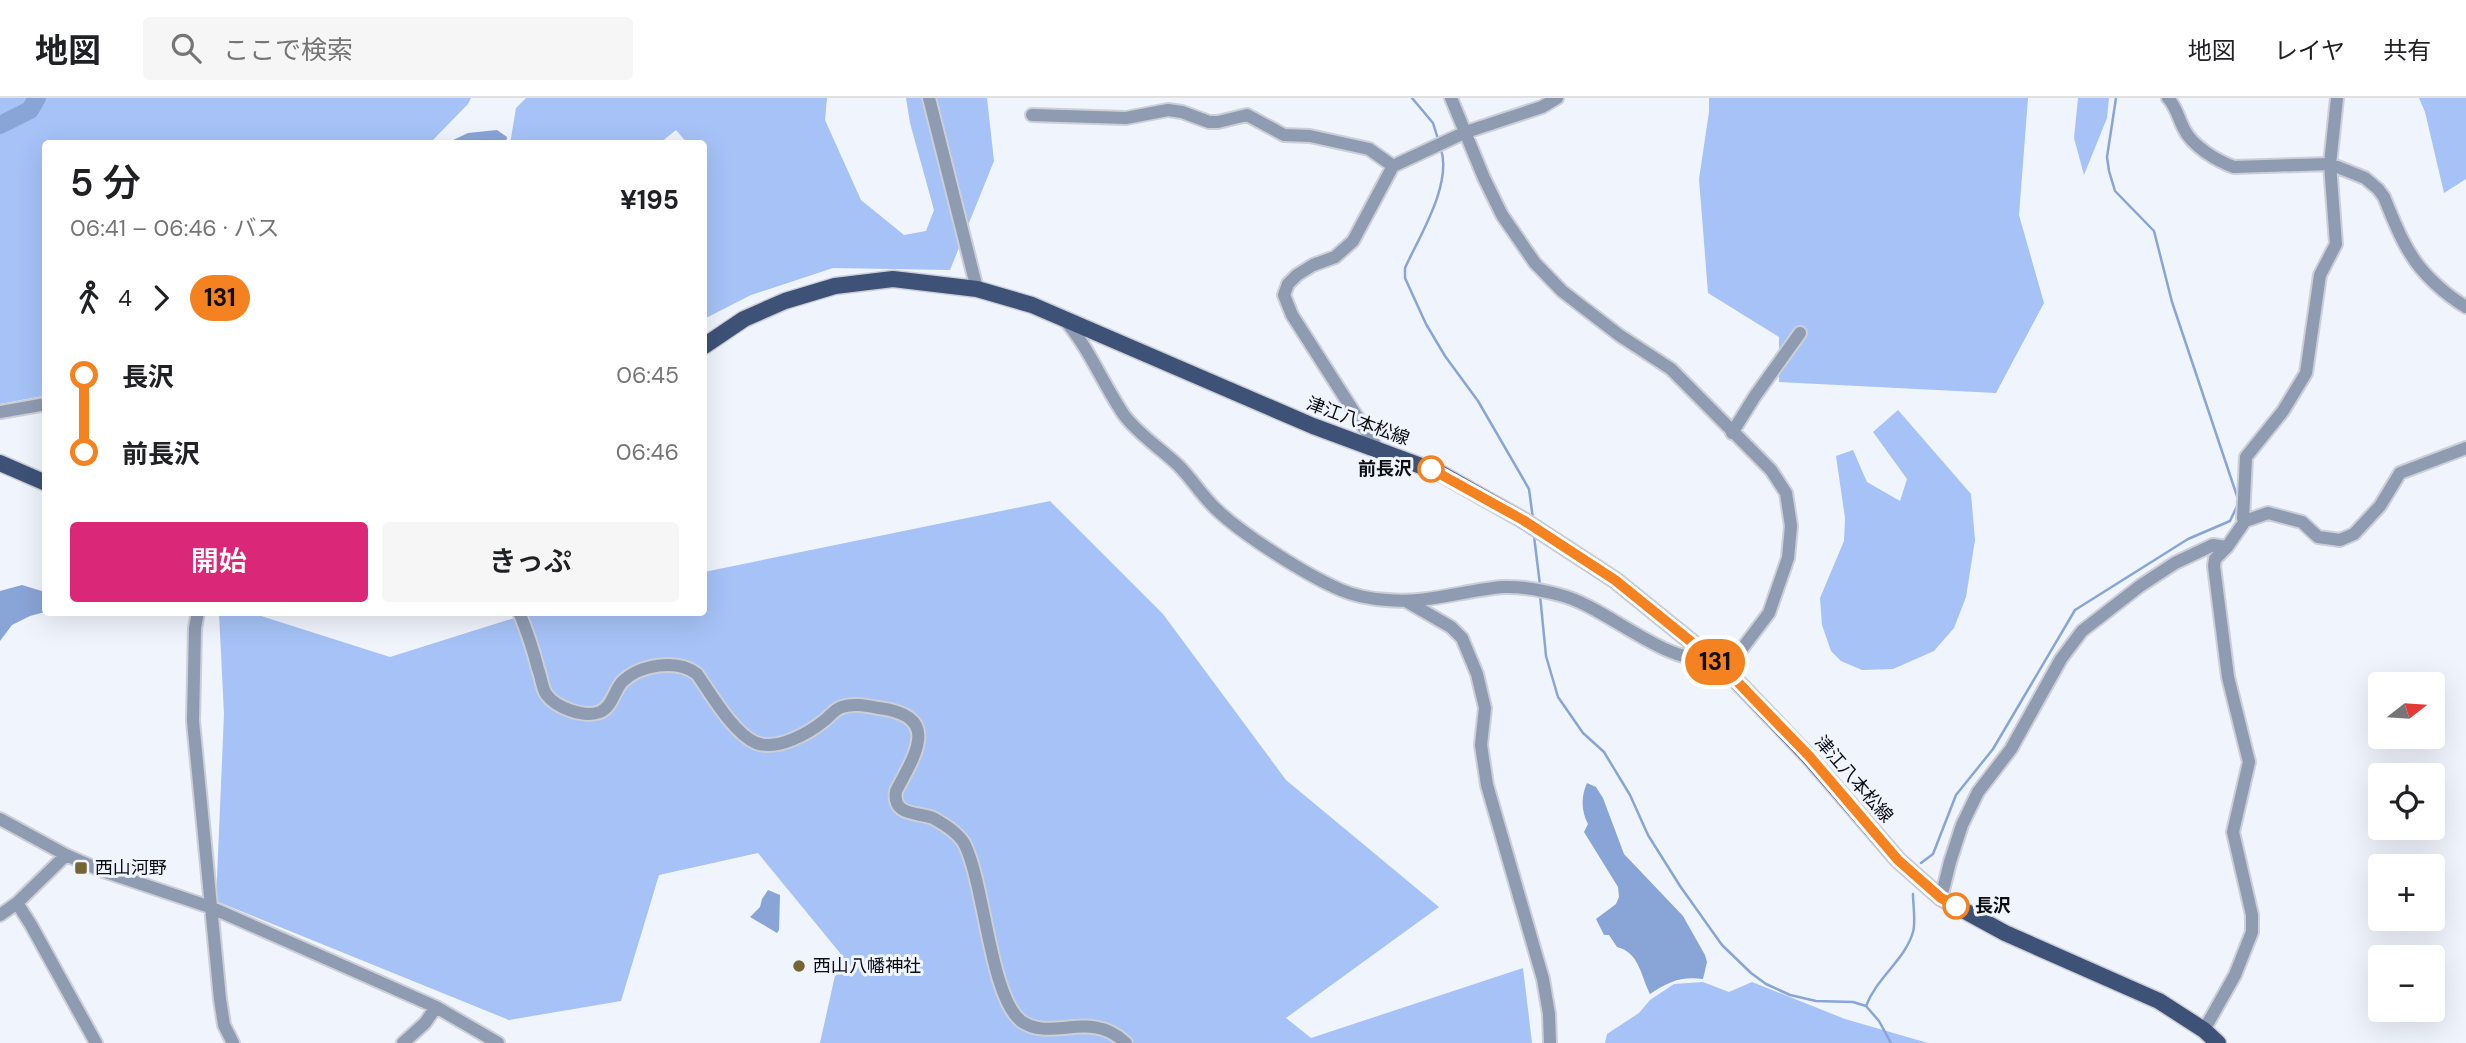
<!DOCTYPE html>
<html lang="ja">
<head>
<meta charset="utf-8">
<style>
  :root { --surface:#fff; --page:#f6f6f6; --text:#202124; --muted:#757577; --line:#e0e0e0; --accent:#db2777 }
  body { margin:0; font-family:"DM Sans","Noto Sans JP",sans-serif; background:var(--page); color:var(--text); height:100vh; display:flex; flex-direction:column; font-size:26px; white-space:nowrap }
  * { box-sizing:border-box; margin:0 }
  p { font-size:23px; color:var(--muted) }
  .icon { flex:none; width:38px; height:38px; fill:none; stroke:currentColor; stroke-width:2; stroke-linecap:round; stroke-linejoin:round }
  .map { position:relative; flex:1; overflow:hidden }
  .drawer { position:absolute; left:42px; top:42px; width:665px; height:476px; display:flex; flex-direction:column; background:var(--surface); border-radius:7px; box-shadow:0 7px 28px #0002 }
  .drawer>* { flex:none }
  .badge { padding:0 14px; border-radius:23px; font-size:24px; line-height:46px }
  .needle { width:46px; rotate:73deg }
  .buttons { position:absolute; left:2368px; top:574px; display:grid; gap:14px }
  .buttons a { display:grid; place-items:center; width:77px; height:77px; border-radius:7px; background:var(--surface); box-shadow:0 7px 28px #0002; font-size:35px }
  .map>.badge { position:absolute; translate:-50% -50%; box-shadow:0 0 0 4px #fff }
  .legs { display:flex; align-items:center; gap:10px; height:77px; padding:0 28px; font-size:23px }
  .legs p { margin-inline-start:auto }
  .headline { display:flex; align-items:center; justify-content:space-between; height:119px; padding:0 28px }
  h1 { font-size:38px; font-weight:600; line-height:52px }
  .button { display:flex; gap:14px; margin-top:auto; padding:14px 28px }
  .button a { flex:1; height:80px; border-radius:7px; background:var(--accent); color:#fff; font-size:28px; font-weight:600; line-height:80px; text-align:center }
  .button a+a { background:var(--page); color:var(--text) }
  ul { padding:0 28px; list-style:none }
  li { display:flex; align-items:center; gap:24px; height:77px; font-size:26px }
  li i { display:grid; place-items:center; width:10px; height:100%; margin:0 9px; background:currentColor }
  li i::after { content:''; width:18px; height:18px; margin:-9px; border:5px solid; border-radius:50%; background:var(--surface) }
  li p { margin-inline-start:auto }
  li:first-child i { background:linear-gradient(#0000 50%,currentColor 0) }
  li:last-child i { background:linear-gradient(currentColor 50%,#0000 0) }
  header { display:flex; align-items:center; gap:42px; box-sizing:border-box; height:98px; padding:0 35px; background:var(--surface); border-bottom:2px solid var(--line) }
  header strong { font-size:33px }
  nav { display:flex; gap:38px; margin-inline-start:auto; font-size:24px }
  .search { width:490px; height:63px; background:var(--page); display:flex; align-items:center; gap:18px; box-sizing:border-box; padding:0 24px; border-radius:7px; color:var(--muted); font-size:26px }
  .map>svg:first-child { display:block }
  .forest { fill:#a6c2f6 }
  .water { fill:#89a4d6 }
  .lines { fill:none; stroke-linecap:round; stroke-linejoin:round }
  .stream { stroke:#89a4d6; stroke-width:2.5 }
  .river { stroke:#89a4d6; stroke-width:18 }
  .minor-casing { stroke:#cccfd7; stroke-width:16 }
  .major-casing { stroke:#cccfd7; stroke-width:19 }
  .minor { stroke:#8f9bb1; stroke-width:12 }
  .major { stroke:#3e5177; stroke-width:16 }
  .line-1-casing { stroke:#fff; stroke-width:16 }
  .line-1 { stroke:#f58220; stroke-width:10 }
  .stop-1-dot { fill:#fff; stroke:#f58220; stroke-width:3.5 }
  .poi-dot { fill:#746533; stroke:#f0f4fd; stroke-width:2.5 }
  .labels { text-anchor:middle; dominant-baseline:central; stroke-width:6; stroke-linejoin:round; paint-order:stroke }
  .street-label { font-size:18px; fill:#0c0d10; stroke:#f0f4fd }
  .stop-label { font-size:18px; font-weight:bold; fill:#0c0d10; stroke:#f0f4fd; text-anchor:end }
  .poi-label { font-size:18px; fill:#0c0d10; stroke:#f0f4fd; text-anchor:start }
</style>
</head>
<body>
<header>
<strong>地図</strong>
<div class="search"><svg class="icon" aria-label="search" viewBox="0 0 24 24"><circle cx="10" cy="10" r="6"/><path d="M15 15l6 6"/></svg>ここで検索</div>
<nav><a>地図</a><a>レイヤ</a><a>共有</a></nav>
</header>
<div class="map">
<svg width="2466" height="945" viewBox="0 0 2466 945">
  <rect width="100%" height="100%" fill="#f0f4fd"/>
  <path class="forest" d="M 0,0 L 471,0 L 468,6 L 430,45 L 46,46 L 45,296 L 43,298 L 0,306 Z
    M 526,0 L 827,0 L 825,22 L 861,102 L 904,137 L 926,133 L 934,112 L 910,25 L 906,0 L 987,0 L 994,63 L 950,172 L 833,170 L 751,197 L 704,221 L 704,46 L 687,45 L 676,32 L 660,45 L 510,46 L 516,10 Z
    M 1709,0 L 2028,0 L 2019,117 L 2044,205 L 1996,295 L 1779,284 L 1779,239 L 1708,195 L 1699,81 L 1709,14 Z
    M 2078,0 L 2109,0 L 2107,20 L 2084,77 L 2074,40 Z
    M 2419,0 L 2466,0 L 2466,81 L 2444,95 L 2425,14 Z
    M 1898,312 L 1971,396 L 1975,442 L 1966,499 L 1954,530 L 1934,553 L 1893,571 L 1862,572 L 1841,563 L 1831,553 L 1822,527 L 1820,500 L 1844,443 L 1845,420 L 1836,358 L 1853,352 L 1867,384 L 1900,403 L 1907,381 L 1873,334 Z
    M 1050,403 L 1163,516 L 1286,682 L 1439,809 L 1286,920 L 1311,940 L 1523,870 L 1532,945 L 820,945 L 840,855 L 758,755 L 659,777 L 621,903 L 509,922 L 216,803 L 224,616 L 219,515 L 252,515 L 390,559 L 530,515 L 704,514 L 704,474 Z
    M 1703,884 L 1729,894 L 1752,884 L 1845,921 L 1928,945 L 1605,945 L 1607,936 L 1639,915 L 1650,902 L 1674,886 Z"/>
  <path class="water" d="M 497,32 L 507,39 L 506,45 L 447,45 L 468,35 Z
    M 22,487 L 45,494 L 45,514 L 30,518 L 12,527 L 0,543 L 0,493 Z
    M 1587,685 L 1596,689 L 1603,700 L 1624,756 L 1683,818 L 1705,857 L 1707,864 L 1703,881 C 1681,878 1668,884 1650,896 C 1641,878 1639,854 1617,849 L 1609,837 L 1604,837 L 1596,821 L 1616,806 L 1619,799 L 1618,789 L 1584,734 L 1588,726 C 1581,713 1581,698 1587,685 Z
    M 768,792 L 780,797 L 779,832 L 777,835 L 750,819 L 760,809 L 762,801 Z"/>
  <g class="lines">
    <path class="stream" d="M 1412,0 L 1433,25 L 1438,41
      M 1441,51 C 1452,87 1420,137 1405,170 L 1405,180 L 1426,226 L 1445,258 L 1478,303 L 1529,391 L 1533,421
      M 1534,438 L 1540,487
      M 1540,497 L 1546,558 L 1558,599 L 1583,635 L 1604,654 L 1630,697 L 1648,737 L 1680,788 L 1722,847 L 1751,875 L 1766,886 L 1790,897 L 1816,903 L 1853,904 L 1866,908 L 1879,923 L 1891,945
      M 1921,765 L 1933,756 L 1956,697 L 1993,651 L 2075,512 L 2188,441 L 2230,423 L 2239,404 L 2172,204 L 2154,133 L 2115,93 L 2109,73 L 2107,59 L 2116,0
      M 1866,908 C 1877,879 1905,862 1913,834 C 1916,823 1913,808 1913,796"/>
    <path class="river" d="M 0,27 L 30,12 L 37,0"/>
    <defs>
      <path id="minor" d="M 929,0 L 977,191
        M 1451,0 L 1484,80 L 1502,117 L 1535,165 L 1562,193 L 1619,237 L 1671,271 L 1771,372 L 1786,395 L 1791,428 L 1788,460 L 1769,515 L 1726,572
        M 2168,0 C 2177,10 2178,20 2184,31 C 2192,48 2217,63 2234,69 L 2330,66 L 2365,80 L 2378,91 L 2384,99 C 2392,118 2399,138 2410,155 C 2422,176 2446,197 2466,209
        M 1032,17 L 1126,20 L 1168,12 L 1182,14 L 1209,24 L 1218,24 L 1247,17 L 1284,37 L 1310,38 L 1369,51 L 1393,68
        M 1065,222 C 1089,250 1103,286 1124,317 C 1139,337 1160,350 1178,367 C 1192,381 1202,398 1216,411 C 1243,437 1306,477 1341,492 C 1355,498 1372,501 1387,502 C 1426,506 1465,492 1503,489 C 1523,488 1541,492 1560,497 C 1605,508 1667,568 1709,560
        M 0,314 L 46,306
        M 1732,335 L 1755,298 L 1800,235
        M 1377,350 L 1292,217 L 1284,197 L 1288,186 L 1297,177 L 1313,167 L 1335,159 L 1353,143 L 1393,68 L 1466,34 L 1542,9 L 1557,0
        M 2245,423 L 2243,421 L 2246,359 L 2283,313 L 2306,275 L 2320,177 L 2336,146 L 2330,66 L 2337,0
        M 1406,503 L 1451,529 L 1462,540 L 1477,576 L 1485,610 L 1481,647 L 1487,687 L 1543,881 L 1549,916 L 1550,945
        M 198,514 L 195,530 L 193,623 L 220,901 L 224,927 L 233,945
        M 519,514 C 527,533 533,551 538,571 C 541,578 542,590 546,596 C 556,610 584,620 600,614 C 612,609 614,593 622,584 C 639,567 677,560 697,576 C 711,596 733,635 756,645 C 778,653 809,635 825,622 C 831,617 835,611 842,609 C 854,605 867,608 879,610 C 942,618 915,657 896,693 C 892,718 917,714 933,720 C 944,726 959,735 965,747 C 985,789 990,898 1021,923 C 1052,945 1089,910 1126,945
        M 0,721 L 66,757 L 100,772 L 210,809 L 436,909 L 498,945
        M 1941,800 L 1950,764 L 1962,727 L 1978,694 L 2011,651 L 2061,561 L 2082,533 L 2140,488 L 2175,465 L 2213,447 L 2227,449
        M 17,805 L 31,827 L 96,945
        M 0,817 L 17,805 L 66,757
        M 2204,932 L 2235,877 L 2252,834 L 2252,817 L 2233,734 L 2249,664 L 2228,579 L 2214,468 L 2215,461 L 2227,449 L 2245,423 L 2268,415 L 2302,424 L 2318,439 L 2340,442 L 2354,436 L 2380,408 L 2400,375 L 2466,350
        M 403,945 L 425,925 L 436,909"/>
      <path id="major" d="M 704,248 L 744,221 L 785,203 L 835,188 L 893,181 L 977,191 L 1032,207 L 1313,328 L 1440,375 L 1523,422 L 1615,482 L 1726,572 L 1809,659 L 1898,762 L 1941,800 L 2005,835 L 2159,903 L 2204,932 L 2218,945
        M 0,365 L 46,385"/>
    </defs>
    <use href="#minor" class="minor-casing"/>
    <use href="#major" class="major-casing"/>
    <use href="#minor" class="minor"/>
    <use href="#major" class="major"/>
  </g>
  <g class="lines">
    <defs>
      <path id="line-1" d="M 1431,371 L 1523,422 L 1615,482 L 1726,572 L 1810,659 L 1898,762 L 1941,800 L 1956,808"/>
    </defs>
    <use href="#line-1" class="line-1-casing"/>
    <use href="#line-1" class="line-1"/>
  </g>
  <g class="stop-1-dot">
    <circle cx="1431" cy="371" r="12"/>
    <circle cx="1956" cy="808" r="12"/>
  </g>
  <g class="poi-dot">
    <rect x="74" y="763" width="14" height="14" rx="3.5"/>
    <circle cx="799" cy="868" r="7"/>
  </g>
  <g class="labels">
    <g class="street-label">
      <text transform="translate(1358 323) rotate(20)">津江八本松線</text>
      <text transform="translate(1854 681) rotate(49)">津江八本松線</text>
    </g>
    <g class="stop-label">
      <text x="1412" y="371">前長沢</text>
      <text x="1975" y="808" text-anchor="start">長沢</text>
    </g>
    <g class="poi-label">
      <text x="95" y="770">西山河野</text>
      <text x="813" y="868">西山八幡神社</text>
    </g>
  </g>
</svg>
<div class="buttons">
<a><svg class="needle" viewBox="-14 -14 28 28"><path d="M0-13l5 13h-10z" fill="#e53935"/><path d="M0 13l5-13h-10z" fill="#757577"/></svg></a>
<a><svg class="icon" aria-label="locate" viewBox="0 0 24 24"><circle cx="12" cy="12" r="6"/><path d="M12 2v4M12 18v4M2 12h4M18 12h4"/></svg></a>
<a>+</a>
<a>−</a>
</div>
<b class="badge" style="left:1715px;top:564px;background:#f58220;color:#111">131</b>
<section class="drawer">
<div class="headline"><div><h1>5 分</h1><p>06:41 – 06:46 · バス</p></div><b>¥195</b></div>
<div class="legs"><svg class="icon" aria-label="walk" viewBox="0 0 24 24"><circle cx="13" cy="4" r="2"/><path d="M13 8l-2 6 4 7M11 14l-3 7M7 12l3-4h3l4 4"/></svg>4<svg class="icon" aria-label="forward" viewBox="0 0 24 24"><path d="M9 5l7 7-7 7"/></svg><b class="badge" style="background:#f58220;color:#111">131</b></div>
<ul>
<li><i style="color:#f58220"></i><b>長沢</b><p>06:45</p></li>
<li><i style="color:#f58220"></i><b>前長沢</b><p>06:46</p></li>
</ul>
<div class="button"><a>開始</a><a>きっぷ</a></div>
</section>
</div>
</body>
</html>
